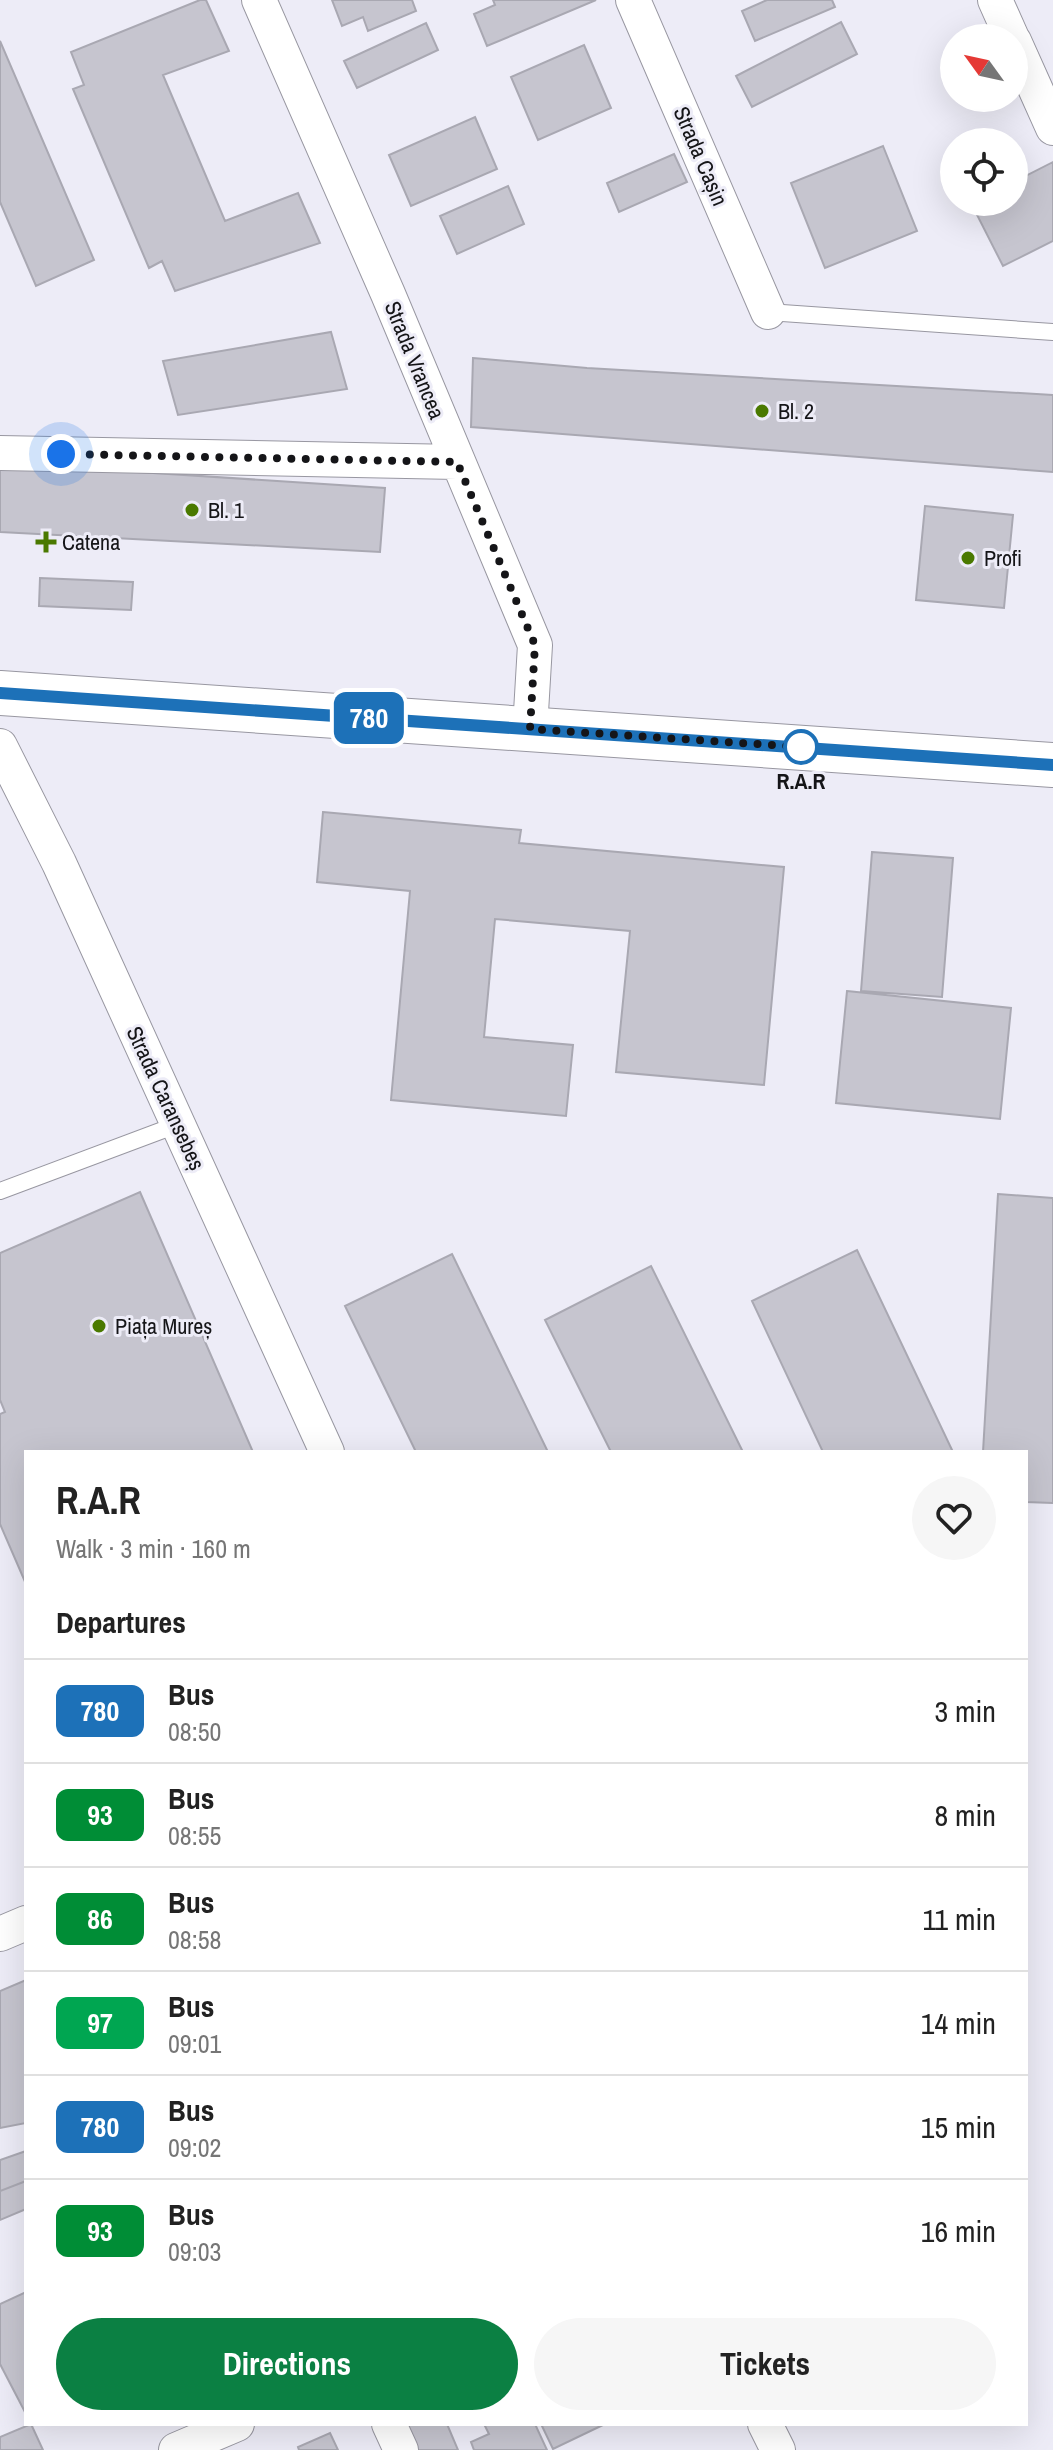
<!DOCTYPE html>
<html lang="en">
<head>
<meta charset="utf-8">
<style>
  :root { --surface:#fff; --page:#f6f6f6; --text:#222; --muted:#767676; --line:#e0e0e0; --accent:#0b8043 }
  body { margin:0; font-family:"Archivo Narrow",sans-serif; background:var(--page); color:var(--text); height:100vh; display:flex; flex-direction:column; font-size:30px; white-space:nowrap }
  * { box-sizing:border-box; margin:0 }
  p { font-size:26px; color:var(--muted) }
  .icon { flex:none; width:44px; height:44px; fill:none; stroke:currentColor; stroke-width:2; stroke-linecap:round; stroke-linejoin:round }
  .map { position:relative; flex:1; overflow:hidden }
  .details { position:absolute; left:24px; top:1450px; width:1004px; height:976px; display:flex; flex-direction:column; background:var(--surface); border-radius:0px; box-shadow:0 8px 32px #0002 }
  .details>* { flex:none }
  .badge { padding:0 16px; border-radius:12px; font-size:28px; line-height:52px }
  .needle { width:52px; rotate:303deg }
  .tools { position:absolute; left:940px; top:24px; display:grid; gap:16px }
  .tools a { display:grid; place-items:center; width:88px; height:88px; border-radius:50%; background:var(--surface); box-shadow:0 8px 32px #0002; font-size:40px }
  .you { position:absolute; width:40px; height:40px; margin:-20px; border:6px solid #fff; border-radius:50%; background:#1a73e8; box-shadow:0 0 0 12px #1a73e833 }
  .map>.badge { position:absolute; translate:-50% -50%; box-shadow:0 0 0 4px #fff }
  h2 { padding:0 32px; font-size:30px; line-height:72px }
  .round { display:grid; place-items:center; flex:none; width:84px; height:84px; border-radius:42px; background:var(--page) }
  .head { display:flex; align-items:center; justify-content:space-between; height:136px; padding:0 32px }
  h1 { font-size:38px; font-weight:700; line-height:60px }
  .action { display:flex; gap:16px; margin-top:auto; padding:16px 32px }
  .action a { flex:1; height:92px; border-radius:48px; background:var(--accent); color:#fff; font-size:32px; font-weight:700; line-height:92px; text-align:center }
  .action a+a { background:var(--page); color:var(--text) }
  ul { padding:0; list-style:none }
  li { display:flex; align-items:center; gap:24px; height:104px; padding:0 32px; border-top:2px solid var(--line) }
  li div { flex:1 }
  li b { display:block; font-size:30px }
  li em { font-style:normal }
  li .badge { min-width:88px; font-weight:700; text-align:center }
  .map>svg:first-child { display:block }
  .building { fill:#c6c5cf; stroke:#a9a8b2; stroke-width:2 }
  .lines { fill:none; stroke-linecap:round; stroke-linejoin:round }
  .service-casing { stroke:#9897a1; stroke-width:18 }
  .minor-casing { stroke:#9897a1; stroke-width:36 }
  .primary-casing { stroke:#9897a1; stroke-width:46 }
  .service { stroke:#fff; stroke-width:16 }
  .minor { stroke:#fff; stroke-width:34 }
  .primary { stroke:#fff; stroke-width:44 }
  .line-casing { stroke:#fff; stroke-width:18 }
  .line { stroke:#1d71b8; stroke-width:12 }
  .walk { stroke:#151518; stroke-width:8; stroke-dasharray:0 14.4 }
  .poi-dot { fill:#4a7900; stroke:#edecf7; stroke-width:3 }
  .stop-dot { fill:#fff; stroke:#1d71b8; stroke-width:4 }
  .labels { text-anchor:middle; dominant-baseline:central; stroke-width:6; stroke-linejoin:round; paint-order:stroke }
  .street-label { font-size:22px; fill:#151518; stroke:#edecf7 }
  .poi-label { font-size:22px; fill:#151518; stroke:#edecf7; text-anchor:start }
  .stop-label { font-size:22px; font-weight:bold; fill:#151518; stroke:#edecf7 }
</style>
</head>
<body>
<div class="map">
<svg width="1053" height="2450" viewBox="0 0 1053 2450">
  <rect width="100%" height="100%" fill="#edecf7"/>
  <path class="building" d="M 200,0 L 206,0 L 229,51 L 163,75 L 225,221 L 298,193 L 320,243 L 175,291 L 162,261 L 149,268 L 73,89 L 84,85 L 71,52 Z
    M 332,0 L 412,0 L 416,11 L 368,31 L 363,17 L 342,26 Z
    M 493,0 L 596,0 L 487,46 L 474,14 L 495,5 Z
    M 767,0 L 832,0 L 835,7 L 755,41 L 742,11 Z
    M 841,22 L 857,54 L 752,107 L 736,76 Z
    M 426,23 L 438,50 L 357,88 L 344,61 Z
    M 0,41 L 94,260 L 36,286 L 0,202 Z
    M 584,45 L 611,108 L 538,140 L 511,77 Z
    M 475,117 L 497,169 L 411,206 L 389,155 Z
    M 883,146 L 917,231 L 825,268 L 791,183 Z
    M 674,154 L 687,182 L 619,212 L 607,183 Z
    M 1053,162 L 1053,241 L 1003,266 L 971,203 L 1014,202 L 1014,182 Z
    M 508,186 L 524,224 L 457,254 L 440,216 Z
    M 331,332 L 347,389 L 178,415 L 163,361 Z
    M 473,358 L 587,368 L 1053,395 L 1053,472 L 471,427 Z
    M 0,463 L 385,488 L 380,552 L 0,532 Z
    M 925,506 L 1013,515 L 1004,608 L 916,600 Z
    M 40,578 L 133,582 L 131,610 L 39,606 Z
    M 323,812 L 521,830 L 519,843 L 784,867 L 764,1085 L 616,1072 L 630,931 L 495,919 L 484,1037 L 573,1045 L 566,1116 L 391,1100 L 410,891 L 317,882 Z
    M 872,852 L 953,858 L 942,997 L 861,991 Z
    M 847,991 L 1011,1008 L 1000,1119 L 836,1103 Z
    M 140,1192 L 253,1452 L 26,1452 L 26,1584 L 0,1524 L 0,1414 L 5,1412 L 0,1400 L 0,1253 Z
    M 998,1194 L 1053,1198 L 1053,1503 L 1026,1502 L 1026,1452 L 983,1452 Z
    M 857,1250 L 953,1452 L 823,1452 L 752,1301 Z
    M 452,1254 L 548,1452 L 416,1452 L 345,1306 Z
    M 651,1266 L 743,1452 L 611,1452 L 545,1320 Z
    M 26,1980 L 26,2123 L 0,2128 L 0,1991 Z
    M 26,2151 L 26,2181 L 0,2191 L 0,2160 Z
    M 26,2181 L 26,2209 L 0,2220 L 0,2191 Z
    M 26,2292 L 26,2414 L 0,2364 L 0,2304 Z
    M 31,2424 L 43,2450 L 0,2450 L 0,2437 Z
    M 401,2424 L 447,2424 L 458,2450 L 413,2450 Z
    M 484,2424 L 535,2424 L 547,2450 L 474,2450 L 471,2442 L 489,2434 Z
    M 541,2424 L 605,2424 L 553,2449 Z
    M 330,2433 L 338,2450 L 299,2450 L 298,2447 Z"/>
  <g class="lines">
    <defs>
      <path id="service" d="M 768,312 L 1053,332
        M 0,1191 L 179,1124"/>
      <path id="minor" d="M 259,0 L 388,294 L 535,645 L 530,729
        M 633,0 L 768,312
        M 995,0 L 1012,38
        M 1014,41 L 1053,128
        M 0,453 L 457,462
        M 0,746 L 59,863 L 327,1452
        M 0,1934 L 26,1923
        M 389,2424 L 401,2450
        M 765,2424 L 778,2450
        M 176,2450 L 237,2424"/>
      <path id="primary" d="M 0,693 L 1053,765"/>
    </defs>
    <use href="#service" class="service-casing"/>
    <use href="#minor" class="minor-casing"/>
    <use href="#primary" class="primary-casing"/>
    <use href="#service" class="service"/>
    <use href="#minor" class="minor"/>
    <use href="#primary" class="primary"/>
  </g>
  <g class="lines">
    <defs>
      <path id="line" d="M 0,693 L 1053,765"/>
    </defs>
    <use href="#line" class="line-casing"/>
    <use href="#line" class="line"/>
    <path class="walk" d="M 61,454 L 457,462 L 535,645 L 530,729 L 801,747"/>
  </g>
  <g class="poi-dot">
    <circle cx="762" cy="411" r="8"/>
    <circle cx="192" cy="510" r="8"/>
    <path d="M42 530h8v8h8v8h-8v8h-8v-8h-8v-8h8z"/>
    <circle cx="968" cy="558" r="8"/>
    <circle cx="99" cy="1326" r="8"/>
  </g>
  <circle class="stop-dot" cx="801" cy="747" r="16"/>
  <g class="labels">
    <g class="street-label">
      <text transform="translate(701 156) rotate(67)">Strada Cașin</text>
      <text transform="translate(415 360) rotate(68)">Strada Vrancea</text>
      <text transform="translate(166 1098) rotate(65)">Strada Caransebeș</text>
    </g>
    <g class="poi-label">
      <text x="778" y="411">Bl. 2</text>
      <text x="208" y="510">Bl. 1</text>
      <text x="62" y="542">Catena</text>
      <text x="984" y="558">Profi</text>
      <text x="115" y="1326">Piața Mureș</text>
    </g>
    <g class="stop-label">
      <text x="801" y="781">R.A.R</text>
    </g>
  </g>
</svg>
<div class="tools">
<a><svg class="needle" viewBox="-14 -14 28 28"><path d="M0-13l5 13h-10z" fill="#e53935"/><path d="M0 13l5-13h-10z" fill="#767676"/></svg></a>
<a><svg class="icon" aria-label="locate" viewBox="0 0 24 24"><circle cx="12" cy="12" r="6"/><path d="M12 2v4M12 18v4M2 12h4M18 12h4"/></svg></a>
</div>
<div class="you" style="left:61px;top:454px"></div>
<b class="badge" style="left:369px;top:718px;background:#1d71b8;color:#fff">780</b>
<section class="details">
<div class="head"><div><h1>R.A.R</h1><p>Walk · 3 min · 160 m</p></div><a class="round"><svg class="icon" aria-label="heart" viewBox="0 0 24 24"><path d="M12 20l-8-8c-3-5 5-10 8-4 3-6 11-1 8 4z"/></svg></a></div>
<h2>Departures</h2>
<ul>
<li><span class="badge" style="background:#1d71b8;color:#fff">780</span><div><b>Bus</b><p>08:50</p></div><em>3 min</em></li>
<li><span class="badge" style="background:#008d36;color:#fff">93</span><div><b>Bus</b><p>08:55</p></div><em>8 min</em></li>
<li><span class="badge" style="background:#008d36;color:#fff">86</span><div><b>Bus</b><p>08:58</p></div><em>11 min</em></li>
<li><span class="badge" style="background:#00a651;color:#fff">97</span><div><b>Bus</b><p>09:01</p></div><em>14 min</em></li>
<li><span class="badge" style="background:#1d71b8;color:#fff">780</span><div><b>Bus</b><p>09:02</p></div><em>15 min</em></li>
<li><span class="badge" style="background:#008d36;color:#fff">93</span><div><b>Bus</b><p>09:03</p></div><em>16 min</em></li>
</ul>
<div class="action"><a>Directions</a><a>Tickets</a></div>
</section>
</div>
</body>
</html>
